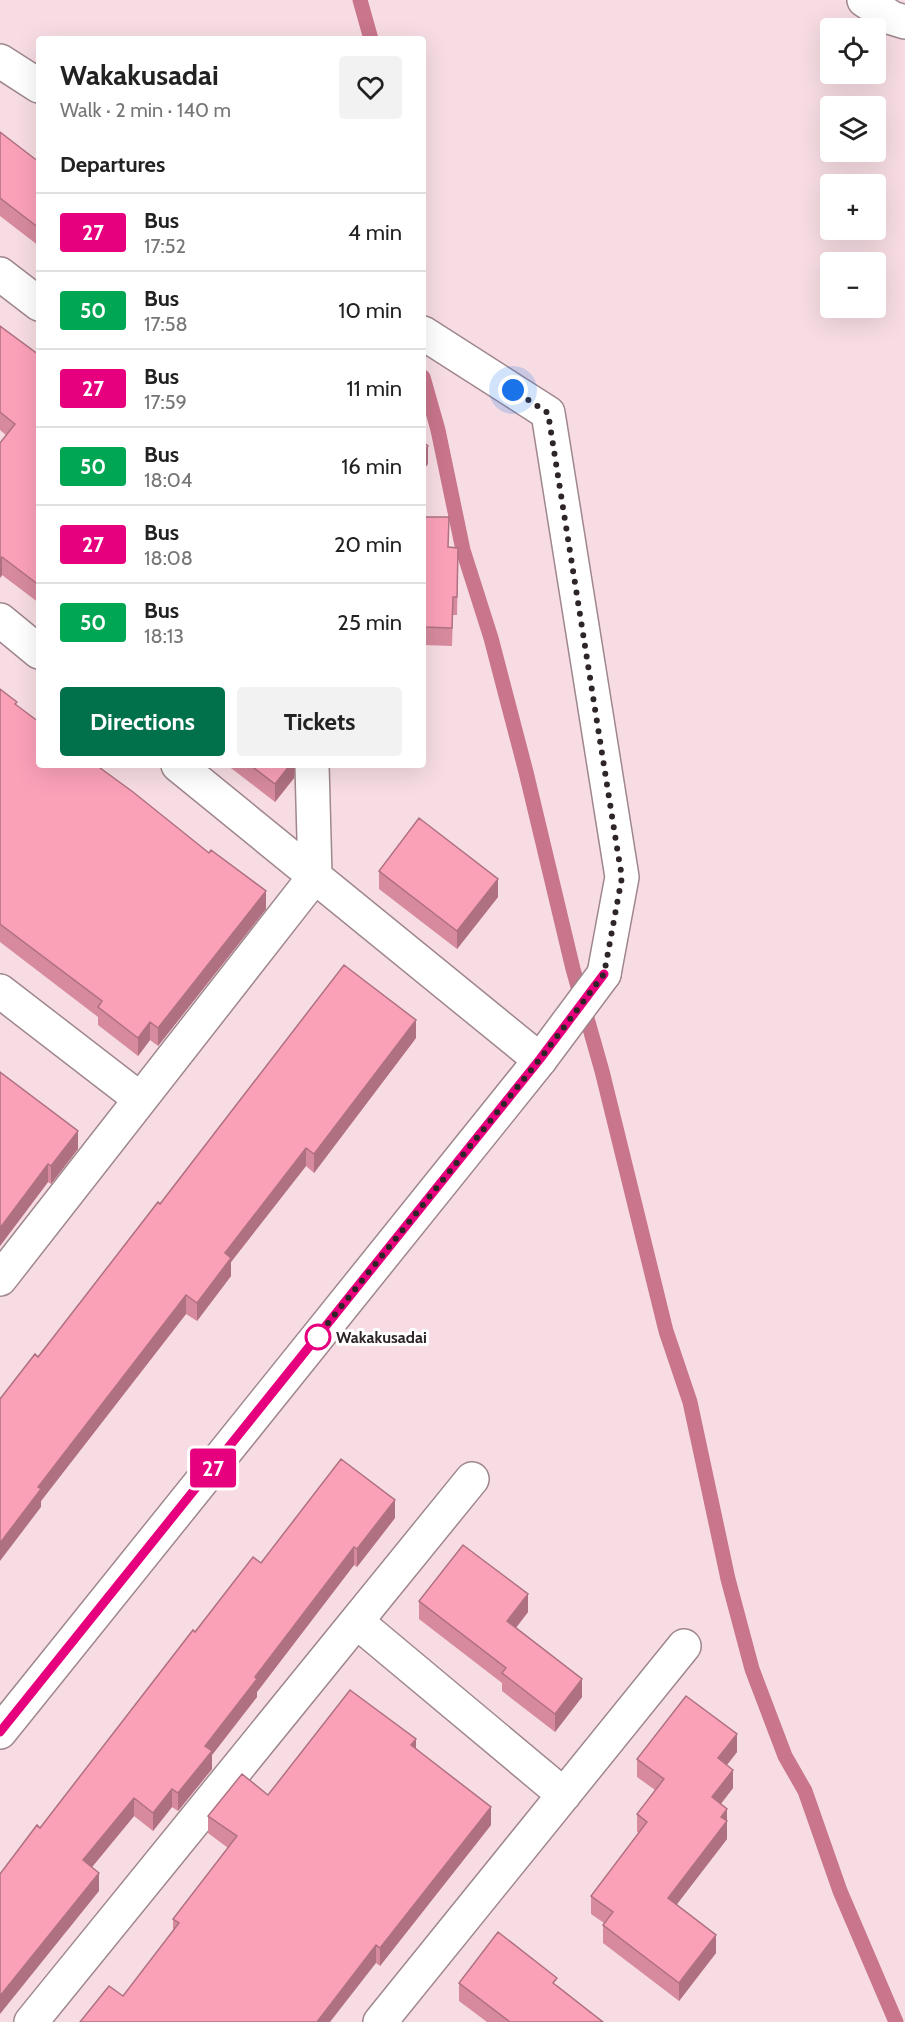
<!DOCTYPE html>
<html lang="en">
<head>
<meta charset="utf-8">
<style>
  :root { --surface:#fff; --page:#f2f2f2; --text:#222; --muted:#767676; --line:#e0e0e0; --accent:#00714b }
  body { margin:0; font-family:Cabin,sans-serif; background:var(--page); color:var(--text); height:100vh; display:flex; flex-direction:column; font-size:22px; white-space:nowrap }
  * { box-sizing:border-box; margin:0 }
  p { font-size:20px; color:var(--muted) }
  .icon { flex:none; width:33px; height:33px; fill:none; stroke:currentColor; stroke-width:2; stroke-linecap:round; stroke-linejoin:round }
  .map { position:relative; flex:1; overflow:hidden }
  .drawer { position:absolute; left:36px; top:36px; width:390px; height:732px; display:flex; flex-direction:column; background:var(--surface); border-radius:6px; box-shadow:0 6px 24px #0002 }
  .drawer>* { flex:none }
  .badge { padding:0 12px; border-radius:4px; font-size:21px; line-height:39px }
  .controls { position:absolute; left:820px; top:18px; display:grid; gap:12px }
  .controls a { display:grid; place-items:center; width:66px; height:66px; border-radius:6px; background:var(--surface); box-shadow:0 6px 24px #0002; font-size:30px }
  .you { position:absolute; width:30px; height:30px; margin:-15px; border:4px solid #fff; border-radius:50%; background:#1a73e8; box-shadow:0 0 0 9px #1a73e833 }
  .map>.badge { position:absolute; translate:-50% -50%; box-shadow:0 0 0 3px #fff }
  h2 { padding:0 24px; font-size:22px; line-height:54px }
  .round { display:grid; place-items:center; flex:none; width:63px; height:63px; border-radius:6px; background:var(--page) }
  .overview { display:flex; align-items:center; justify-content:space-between; height:102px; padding:0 24px }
  h1 { font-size:28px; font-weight:700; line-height:45px }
  .button { display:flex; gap:12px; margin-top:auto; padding:12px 24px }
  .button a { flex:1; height:69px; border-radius:6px; background:var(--accent); color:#fff; font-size:24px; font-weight:700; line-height:69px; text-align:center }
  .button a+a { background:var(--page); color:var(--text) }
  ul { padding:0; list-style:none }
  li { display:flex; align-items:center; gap:18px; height:78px; padding:0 24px; border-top:2px solid var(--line) }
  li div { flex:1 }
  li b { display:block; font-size:22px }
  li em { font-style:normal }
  li .badge { min-width:66px; font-weight:700; text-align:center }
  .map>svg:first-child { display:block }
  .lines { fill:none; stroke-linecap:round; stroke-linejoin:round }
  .stream { stroke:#c9758c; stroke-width:15 }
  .minor-casing { stroke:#9f878d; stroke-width:36 }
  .tertiary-casing { stroke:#9f878d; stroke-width:36 }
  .minor { stroke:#fff; stroke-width:33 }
  .tertiary { stroke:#fff; stroke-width:33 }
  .wall { fill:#d78a9e }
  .shaded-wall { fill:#af7181 }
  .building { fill:#faa1b8; stroke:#af7181; stroke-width:1.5 }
  .line-casing { stroke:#fff; stroke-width:14 }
  .line { stroke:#e6007e; stroke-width:9 }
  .walk { stroke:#2e2527; stroke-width:6; stroke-dasharray:0 10.8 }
  .stop-dot { fill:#fff; stroke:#e6007e; stroke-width:3 }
  .labels { text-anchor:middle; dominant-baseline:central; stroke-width:6; stroke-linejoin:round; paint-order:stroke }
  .stop-label { font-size:16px; font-weight:bold; fill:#2e2527; stroke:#fff; text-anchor:start }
</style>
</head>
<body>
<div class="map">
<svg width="905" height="2022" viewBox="0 0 905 2022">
  <rect width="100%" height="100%" fill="#f7dde3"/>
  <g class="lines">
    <path class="stream" d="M 360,0 L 371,39
      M 423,377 L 438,430 L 463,550 L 491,638 L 526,772 L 573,969 L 602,1071 L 666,1331 L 690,1402 L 728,1579 L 752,1669 L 785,1756 L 805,1791 L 840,1891 L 896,2022"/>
    <defs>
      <path id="minor" d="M 864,0 L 892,18 L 905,22
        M 0,61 L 39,86
        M 0,274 L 39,304
        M 423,333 L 548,413 L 622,877 L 604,974
        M 0,620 L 39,652
        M 178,765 L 540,1060
        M 0,991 L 140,1099
        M 0,1279 L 315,876 L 312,765
        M 357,1622 L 564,1795
        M 31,2022 L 472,1479
        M 380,2022 L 684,1646"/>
      <path id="tertiary" d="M 0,1732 L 540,1060 L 604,974"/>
    </defs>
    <use href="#minor" class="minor-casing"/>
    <use href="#tertiary" class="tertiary-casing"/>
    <use href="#minor" class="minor"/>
    <use href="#tertiary" class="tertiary"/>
  </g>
  <path class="wall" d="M 0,132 L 39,162 L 39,246 L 0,216 Z
    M 0,326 L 39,355 L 39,603 L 2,575 L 0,578 L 6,435 L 0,430 Z
    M 423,517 L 449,547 L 458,566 L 457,615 L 453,615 L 452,646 L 423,645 Z
    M 0,689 L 17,706 L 266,909 L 158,1046 L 150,1040 L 138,1056 L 98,1025 L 98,1017 L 0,942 Z
    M 227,765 L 295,765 L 294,778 L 275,802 Z
    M 379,871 L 498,897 L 457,949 L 379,889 Z
    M 416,1038 L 314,1173 L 306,1166 L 231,1262 L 231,1276 L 197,1321 L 186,1314 L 41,1501 L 41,1507 L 38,1357 L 160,1204 Z
    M 0,1072 L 78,1149 L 51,1184 L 48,1182 L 0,1246 Z
    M 395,1518 L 357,1567 L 354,1565 L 257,1692 L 257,1697 L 212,1755 L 212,1769 L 178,1811 L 172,1807 L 153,1831 L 134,1816 L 92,1867 L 99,1891 L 40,1828 L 195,1632 L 261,1563 Z
    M 419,1601 L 528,1612 L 516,1628 L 582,1697 L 555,1732 L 502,1691 L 502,1683 L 419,1619 Z
    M 416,1748 L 491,1825 L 380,1966 L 376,1963 L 80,2022 L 123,1996 L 173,1931 L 173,1919 L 228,1848 L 208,1833 L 208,1816 L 268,1795 Z
    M 737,1752 L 727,1765 L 733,1788 L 721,1804 L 727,1809 L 727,1839 L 676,1905 L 716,1953 L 679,2001 L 603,1943 L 603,1925 L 604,1923 L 591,1914 L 591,1896 L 639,1833 L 637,1832 L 637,1814 L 655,1790 L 637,1777 L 637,1759 Z
    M 459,1983 L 557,1985 L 603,2022 L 487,2022 L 459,2001 Z"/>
  <path class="shaded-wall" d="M 428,446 L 428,464 L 423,471 L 423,453 Z
    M 2,557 L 2,575 L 0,578 L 0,560 Z
    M 290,765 L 295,765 L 294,778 L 275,802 L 275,784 Z
    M 498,879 L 498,897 L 457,949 L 457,931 Z
    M 266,891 L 266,909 L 158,1046 L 158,1028 Z
    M 416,1020 L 416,1038 L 314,1173 L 314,1154 Z
    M 150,1022 L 150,1040 L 138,1056 L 138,1038 Z
    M 78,1131 L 78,1149 L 51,1184 L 51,1166 Z
    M 306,1148 L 306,1166 L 231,1262 L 231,1276 L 197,1321 L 197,1303 L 225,1253 Z
    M 48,1164 L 48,1182 L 0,1246 L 0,1228 Z
    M 186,1295 L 186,1314 L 41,1501 L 41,1507 L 0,1561 L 0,1543 L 38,1487 Z
    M 395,1500 L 395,1518 L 357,1567 L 357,1549 Z
    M 354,1547 L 354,1565 L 257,1692 L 257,1697 L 212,1755 L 212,1769 L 178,1811 L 178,1793 L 205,1746 L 255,1677 Z
    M 528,1594 L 528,1612 L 507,1639 L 507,1621 Z
    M 582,1679 L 582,1697 L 555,1732 L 555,1714 Z
    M 737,1734 L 737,1752 L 718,1776 L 718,1758 Z
    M 416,1739 L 416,1757 L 411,1745 Z
    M 733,1770 L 733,1788 L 712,1815 L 712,1797 Z
    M 172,1789 L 172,1807 L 153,1831 L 153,1813 Z
    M 134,1798 L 134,1816 L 83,1878 L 83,1860 Z
    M 491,1807 L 491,1825 L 380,1966 L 380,1948 Z
    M 727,1809 L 727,1839 L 668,1916 L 668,1898 L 721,1817 Z
    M 99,1873 L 99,1891 L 0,2014 L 0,1996 Z
    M 716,1935 L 716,1953 L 679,2001 L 679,1983 Z
    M 376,1945 L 376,1963 L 330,2022 L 317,2022 Z"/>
  <path class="building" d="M 0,132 L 39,162 L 39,228 L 0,198 Z
    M 0,326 L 39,355 L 39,585 L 2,557 L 0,560 L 0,443 L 15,424 L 0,412 Z
    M 423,442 L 428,446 L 423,453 Z
    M 423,517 L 449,517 L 448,547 L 458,548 L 457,597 L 453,597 L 452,628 L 423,627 Z
    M 0,689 L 17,702 L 15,704 L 39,722 L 39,765 L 96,765 L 133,792 L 209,853 L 211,850 L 266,891 L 158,1028 L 150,1022 L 138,1038 L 98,1007 L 102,1001 L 0,924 Z
    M 250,765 L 290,765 L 275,784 Z
    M 419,818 L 498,879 L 457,931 L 379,871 Z
    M 344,965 L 416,1020 L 314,1154 L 306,1148 L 225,1253 L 231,1258 L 197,1303 L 186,1295 L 38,1487 L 41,1489 L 0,1543 L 0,1399 L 35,1354 L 38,1357 L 158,1202 L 160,1204 Z
    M 0,1072 L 78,1131 L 51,1166 L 48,1164 L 0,1228 Z
    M 341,1459 L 395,1500 L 357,1549 L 354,1547 L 255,1677 L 257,1679 L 205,1746 L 212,1751 L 178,1793 L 172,1789 L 153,1813 L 134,1798 L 83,1860 L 99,1873 L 0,1996 L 0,1874 L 37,1825 L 40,1828 L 193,1630 L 195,1632 L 253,1557 L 261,1563 Z
    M 463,1545 L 528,1594 L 507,1621 L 582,1679 L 555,1714 L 502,1673 L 506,1668 L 419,1601 Z
    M 350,1690 L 416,1739 L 411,1745 L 491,1807 L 380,1948 L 376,1945 L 317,2022 L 80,2022 L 109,1986 L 123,1996 L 179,1923 L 173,1919 L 237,1836 L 208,1816 L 242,1774 L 268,1795 Z
    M 686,1696 L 737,1734 L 718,1758 L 733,1770 L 712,1797 L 727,1809 L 721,1817 L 727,1821 L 668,1898 L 716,1935 L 679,1983 L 603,1925 L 613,1912 L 591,1896 L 647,1822 L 637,1814 L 664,1779 L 637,1759 Z
    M 498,1932 L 557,1978 L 553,1983 L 603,2022 L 510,2022 L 459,1983 Z"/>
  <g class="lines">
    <defs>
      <path id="line" d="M 0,1732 L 540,1059 L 604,974"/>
    </defs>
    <use href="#line" class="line-casing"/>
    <use href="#line" class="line"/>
    <path class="walk" d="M 318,1337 L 316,1338 L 540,1059 L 604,974 L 622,877 L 618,854 L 548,413 L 513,390"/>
  </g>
  <circle class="stop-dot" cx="318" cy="1337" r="12"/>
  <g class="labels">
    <g class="stop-label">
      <text x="336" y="1337">Wakakusadai</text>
    </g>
  </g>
</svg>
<div class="controls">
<a><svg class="icon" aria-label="locate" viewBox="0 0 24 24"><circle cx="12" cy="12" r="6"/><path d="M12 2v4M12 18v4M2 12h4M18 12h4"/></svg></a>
<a><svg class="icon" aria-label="layers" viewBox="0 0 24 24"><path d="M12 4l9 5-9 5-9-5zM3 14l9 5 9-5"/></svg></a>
<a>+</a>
<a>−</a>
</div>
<div class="you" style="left:513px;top:390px"></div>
<b class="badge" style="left:213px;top:1468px;background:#e6007e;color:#fff">27</b>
<section class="drawer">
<div class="overview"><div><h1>Wakakusadai</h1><p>Walk · 2 min · 140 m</p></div><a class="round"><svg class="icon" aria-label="heart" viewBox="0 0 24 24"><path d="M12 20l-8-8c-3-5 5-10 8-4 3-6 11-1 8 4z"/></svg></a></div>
<h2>Departures</h2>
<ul>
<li><span class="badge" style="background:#e6007e;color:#fff">27</span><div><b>Bus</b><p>17:52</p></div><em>4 min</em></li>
<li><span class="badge" style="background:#00a651;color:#fff">50</span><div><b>Bus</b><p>17:58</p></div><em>10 min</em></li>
<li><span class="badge" style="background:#e6007e;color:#fff">27</span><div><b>Bus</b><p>17:59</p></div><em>11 min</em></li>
<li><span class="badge" style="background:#00a651;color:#fff">50</span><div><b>Bus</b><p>18:04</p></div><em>16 min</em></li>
<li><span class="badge" style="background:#e6007e;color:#fff">27</span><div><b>Bus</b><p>18:08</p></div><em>20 min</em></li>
<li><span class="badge" style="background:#00a651;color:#fff">50</span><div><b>Bus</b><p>18:13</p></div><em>25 min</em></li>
</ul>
<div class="button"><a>Directions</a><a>Tickets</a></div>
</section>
</div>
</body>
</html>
